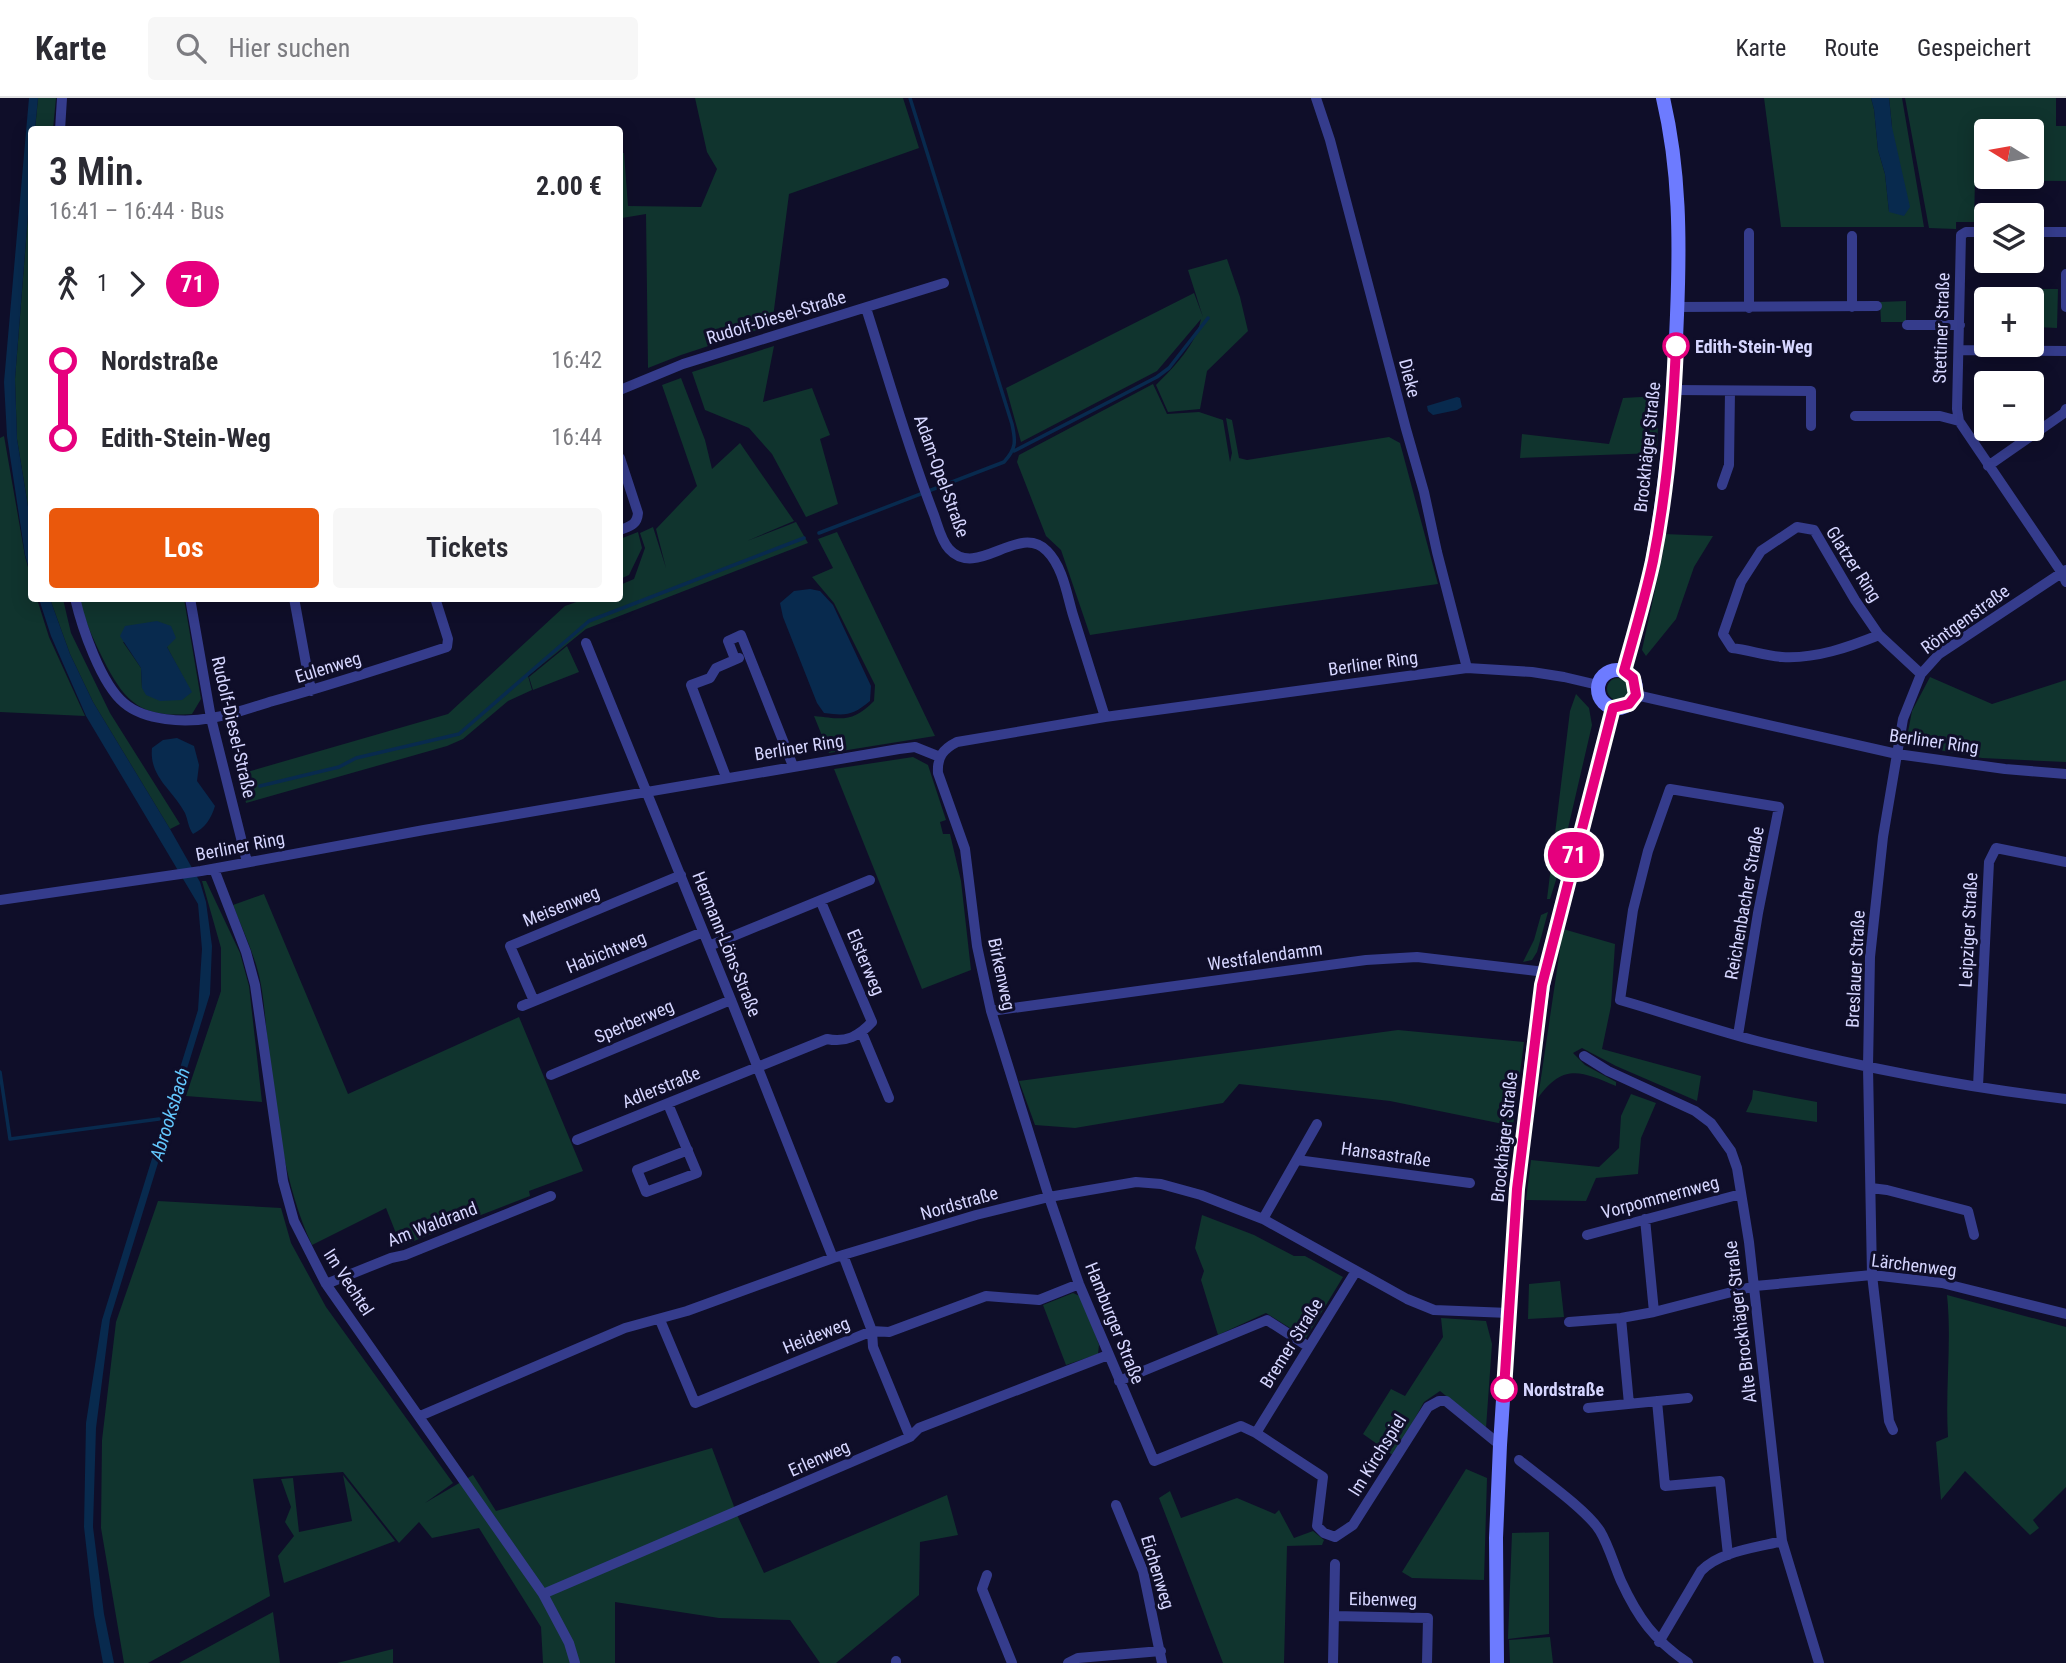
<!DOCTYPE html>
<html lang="de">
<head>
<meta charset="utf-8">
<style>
  :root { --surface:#fff; --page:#f7f7f7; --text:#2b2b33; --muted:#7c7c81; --line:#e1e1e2; --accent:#ea580c }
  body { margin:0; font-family:"Roboto Condensed",sans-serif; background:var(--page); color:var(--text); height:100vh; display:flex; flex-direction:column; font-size:26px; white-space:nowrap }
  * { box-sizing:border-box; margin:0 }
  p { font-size:23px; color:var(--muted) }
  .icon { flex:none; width:38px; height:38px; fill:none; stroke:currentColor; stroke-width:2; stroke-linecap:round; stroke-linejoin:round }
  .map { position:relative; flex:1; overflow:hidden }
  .drawer { position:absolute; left:28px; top:28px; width:595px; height:476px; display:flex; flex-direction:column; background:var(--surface); border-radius:7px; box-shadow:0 4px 18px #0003 }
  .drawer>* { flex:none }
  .badge { padding:0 14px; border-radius:23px; font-size:24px; line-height:46px }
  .needle { width:46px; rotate:281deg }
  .controls { position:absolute; left:1974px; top:21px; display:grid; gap:14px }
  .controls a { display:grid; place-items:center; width:70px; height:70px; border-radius:7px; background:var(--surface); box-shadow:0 4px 18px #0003; font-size:35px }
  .map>.badge { position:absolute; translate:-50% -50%; box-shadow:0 0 0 4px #fff }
  .legs { display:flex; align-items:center; gap:10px; height:77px; padding:0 21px; font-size:23px }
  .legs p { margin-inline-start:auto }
  .overview { display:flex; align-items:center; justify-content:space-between; height:119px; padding:0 21px }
  h1 { font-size:38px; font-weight:600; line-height:52px }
  .cta { display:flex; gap:14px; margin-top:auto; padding:14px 21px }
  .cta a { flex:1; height:80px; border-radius:7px; background:var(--accent); color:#fff; font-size:28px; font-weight:600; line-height:80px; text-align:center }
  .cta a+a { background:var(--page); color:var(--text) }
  ul { padding:0 21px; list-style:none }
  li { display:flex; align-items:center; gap:24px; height:77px; font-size:26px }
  li i { display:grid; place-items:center; width:10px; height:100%; margin:0 9px; background:currentColor }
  li i::after { content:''; width:18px; height:18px; margin:-9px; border:5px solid; border-radius:50%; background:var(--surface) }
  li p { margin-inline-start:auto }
  li:first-child i { background:linear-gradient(#0000 50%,currentColor 0) }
  li:last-child i { background:linear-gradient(currentColor 50%,#0000 0) }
  header { display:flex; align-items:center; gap:42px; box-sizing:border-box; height:98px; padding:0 35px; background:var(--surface); border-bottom:2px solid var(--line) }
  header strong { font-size:33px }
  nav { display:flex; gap:38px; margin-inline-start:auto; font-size:24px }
  .search { width:490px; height:63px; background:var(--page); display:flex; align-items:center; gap:18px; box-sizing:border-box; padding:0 24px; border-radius:7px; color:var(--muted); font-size:26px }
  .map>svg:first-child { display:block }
  .green { fill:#10342e; fill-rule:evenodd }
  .water { fill:#082a4e }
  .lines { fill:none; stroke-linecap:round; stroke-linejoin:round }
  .stream { stroke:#082a4e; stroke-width:3.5 }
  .street { stroke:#353c8c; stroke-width:10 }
  .secondary { stroke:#6d7bff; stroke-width:14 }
  .line-1-casing { stroke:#fff; stroke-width:16 }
  .line-1 { stroke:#e6007e; stroke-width:10 }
  .stop-1-dot { fill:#fff; stroke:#e6007e; stroke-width:3.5 }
  .labels { text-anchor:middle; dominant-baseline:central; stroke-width:6; stroke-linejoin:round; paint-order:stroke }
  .street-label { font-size:18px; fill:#d6d6ff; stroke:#0f0e29 }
  .stop-label { font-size:18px; font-weight:bold; fill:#d6d6ff; stroke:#0f0e29; text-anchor:start }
  .water-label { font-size:19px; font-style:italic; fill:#64c9ff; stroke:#0f0e29 }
</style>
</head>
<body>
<header>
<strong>Karte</strong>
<div class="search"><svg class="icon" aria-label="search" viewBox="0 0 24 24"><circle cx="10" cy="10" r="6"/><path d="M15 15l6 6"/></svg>Hier suchen</div>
<nav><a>Karte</a><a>Route</a><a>Gespeichert</a></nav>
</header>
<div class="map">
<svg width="2066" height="1565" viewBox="0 0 2066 1565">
  <rect width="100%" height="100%" fill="#0f0e29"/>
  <path class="green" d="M 38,0 L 56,0 L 53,31 L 35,32 Z
    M 695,0 L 903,0 L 919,50 L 789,96 L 772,227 L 681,257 L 648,270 L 646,116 L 622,120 L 620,104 L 620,55 L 624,55 L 628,108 L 701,109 L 717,71 L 707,54 Z
    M 1764,0 L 1871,0 L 1874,11 L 1878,52 L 1885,76 L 1889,113 L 1892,29 L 1889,0 L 1902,0 L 1924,129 L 1781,129 Z
    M 1905,0 L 2056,0 L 2056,28 L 2066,28 L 2066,83 L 1975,82 L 1974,124 L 1956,124 L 1956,131 L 1929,130 ZM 2032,33 L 2032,79 L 1986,79 L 1986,33 Z
    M 31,79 L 31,427 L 17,341 L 15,281 Z
    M 1227,161 L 1240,199 L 1248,233 L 1207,273 L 1200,311 L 1168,314 L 1156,287 C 1174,269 1196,247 1201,221 L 1157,273 L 1021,344 L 1006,290 L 1194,195 L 1203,219 L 1188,172 Z
    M 2037,191 L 2058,191 L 2057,230 L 2036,229 Z
    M 1906,203 L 1906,224 L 1881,224 L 1880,204 Z
    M 774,248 L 763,304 L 812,290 L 830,337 L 820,341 L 838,406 L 806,419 L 772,356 L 749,330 L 705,312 L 692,274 Z
    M 681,280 L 705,342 L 712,371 L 740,345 L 794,423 L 747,443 L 796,424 L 808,445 L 586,531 L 528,578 L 532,592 L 508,603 L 463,641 L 447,648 L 246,705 L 240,676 L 448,616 L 565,508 L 585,501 L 620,500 L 620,487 L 634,481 L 645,450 L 640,435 L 653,429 L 666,470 L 656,431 L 697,388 L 662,287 Z
    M 1153,286 L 1167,316 L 1199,314 L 1223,322 L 1230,364 L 1232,355 L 1226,320 L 1232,322 L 1239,360 L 1247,362 L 1389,339 L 1400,345 L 1438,486 L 1258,511 L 1090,537 L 1061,452 L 1046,438 L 1017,364 L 1019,357 Z
    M 1659,298 L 1657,355 L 1520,360 L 1522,336 L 1609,346 L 1623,300 Z
    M 4,338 L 25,458 L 31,480 L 32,500 L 37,501 L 49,539 L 85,618 L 0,614 L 0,340 Z
    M 638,434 L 642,450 L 629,477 L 620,481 L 620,441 Z
    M 837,434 L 935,638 L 829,655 L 814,618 C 843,621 852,625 874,603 L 875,587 L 834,505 L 812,479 L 833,470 L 818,441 Z
    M 1664,436 L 1713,438 L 1694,469 L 1676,521 L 1646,558 L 1642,552 L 1663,455 Z
    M 50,501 L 63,501 L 71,535 L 110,615 L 180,726 L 170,731 L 93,604 L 70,556 Z
    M 79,501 L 184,501 L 201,601 L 192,616 C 141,620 125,605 103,561 C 93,541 85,523 79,501 ZM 123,544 L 167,549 L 191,594 L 142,590 L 141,570 Z
    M 567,548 L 579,574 L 533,592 L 529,579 Z
    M 1930,579 L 1992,606 L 2066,582 L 2066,664 L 1982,660 L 1917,648 L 1908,634 L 1912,613 Z
    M1607 591a11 11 0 1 1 22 0a11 11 0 1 1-22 0Z
    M 1576,596 L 1589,610 L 1592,627 L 1556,782 L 1550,801 L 1547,801 L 1570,613 Z
    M 913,659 L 928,667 L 946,722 L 940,724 L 943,736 L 950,736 L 961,783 L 971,872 L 922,891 L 834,671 Z
    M 202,783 L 206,783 L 240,855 L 249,888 L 262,1004 L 186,998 L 221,893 L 221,850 Z
    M 264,796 L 348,996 L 519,919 L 583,1073 L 529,1093 L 530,1098 L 401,1148 L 386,1110 L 312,1147 C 285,1089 276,1019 269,956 C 266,933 265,909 261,887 C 256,859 243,833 233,807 Z
    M 1548,814 L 1537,854 L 1532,862 L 1523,864 L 1534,842 L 1541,817 Z
    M 1563,831 L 1615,846 L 1611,908 L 1602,951 L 1701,978 L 1697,1003 L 1616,968 L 1582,950 L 1573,955 L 1585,967 L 1616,984 L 1616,988 C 1581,973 1563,965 1538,1000 Z
    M 1398,932 L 1524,944 L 1513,1028 L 1390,1003 L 1239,986 L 1223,1005 L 1075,1030 L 1035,1027 L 1019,983 Z
    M 1753,992 L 1817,1004 L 1817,1024 L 1746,1014 L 1752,1001 Z
    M 1631,996 L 1656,1005 L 1641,1040 L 1638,1076 L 1596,1080 L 1586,1103 L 1526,1102 L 1531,1062 L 1599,1069 L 1619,1050 L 1621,1018 Z
    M 158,1103 L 281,1110 L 291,1145 L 326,1209 L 453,1385 L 425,1405 L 473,1377 L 496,1413 L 712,1350 L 738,1419 L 764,1475 L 947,1397 L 958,1437 L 920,1444 L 919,1497 L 836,1565 L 820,1565 L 790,1522 L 719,1520 L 615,1504 L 615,1565 L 543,1565 L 541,1529 L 479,1430 L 432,1440 L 419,1424 L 399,1445 L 343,1374 L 253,1381 L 270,1498 L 148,1565 L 124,1565 L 101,1430 L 102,1342 L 116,1224 Z
    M 1202,1117 L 1254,1137 L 1294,1158 L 1305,1158 L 1343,1179 L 1306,1240 L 1266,1215 L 1218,1237 L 1201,1182 L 1204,1173 L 1195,1150 Z
    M 1560,1183 L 1564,1219 L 1528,1221 L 1529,1186 Z
    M 1073,1195 L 1082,1199 L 1099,1247 L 1098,1256 L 1066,1267 L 1043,1207 Z
    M 1947,1197 L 2066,1229 L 2066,1389 L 2033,1422 L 2039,1430 L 2030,1437 L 1965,1373 L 1941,1402 L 1936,1344 L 1948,1339 C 1945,1291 1952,1244 1947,1197 Z
    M 1441,1220 L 1486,1223 L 1492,1246 L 1486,1330 L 1440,1293 L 1424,1304 L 1394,1358 L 1363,1336 L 1391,1291 L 1405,1298 L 1443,1239 Z
    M 1466,1371 L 1487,1380 L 1484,1482 L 1412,1480 L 1402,1474 Z
    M 343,1377 L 395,1443 L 284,1485 L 278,1458 L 294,1438 L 285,1424 L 291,1409 L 281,1381 L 293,1380 L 299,1434 L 352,1423 Z
    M 1170,1393 L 1181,1420 L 1237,1400 L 1275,1416 L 1279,1412 L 1294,1440 L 1313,1433 L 1324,1442 L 1322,1447 L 1287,1448 L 1284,1565 L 1223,1565 L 1159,1400 Z
    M 1549,1434 L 1549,1536 L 1508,1541 L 1512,1435 Z
    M 273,1514 L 280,1565 L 179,1565 Z
    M 1550,1539 L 1553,1565 L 1510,1565 L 1509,1542 Z
    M 393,1551 L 393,1565 L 337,1565 Z"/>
  <path class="water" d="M 29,0 L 38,0 L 35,31 L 32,32 L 31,79 L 15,281 L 17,341 L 31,427 L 31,477 L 25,457 L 7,338 L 4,284 Z
    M 1871,0 L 1889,0 L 1892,29 L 1910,109 L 1904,118 L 1889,114 L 1885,76 L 1878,52 L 1874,11 Z
    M 1457,299 L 1460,300 L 1462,309 L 1457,312 L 1433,317 L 1428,313 L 1427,308 Z
    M 810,491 L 820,493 L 833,507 L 871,588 L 870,603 C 853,617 847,618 824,615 L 817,605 L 783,519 L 780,505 L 794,493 Z
    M 39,501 L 50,501 L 70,556 L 93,604 L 170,731 L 200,784 L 206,804 L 212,848 L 210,896 L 110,1221 L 96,1330 L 93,1429 L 104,1516 L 114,1565 L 103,1565 L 94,1517 L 84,1429 L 86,1325 L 102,1222 L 198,912 L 202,851 L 198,806 L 86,618 L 51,538 Z
    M 157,523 L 171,528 L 176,540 L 167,549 L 192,594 L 182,602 L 160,603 L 146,597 L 142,590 L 141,570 L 120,538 L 125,528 Z
    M 177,640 L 194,648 L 199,667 L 197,683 L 215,708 C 211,721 205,730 193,736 C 188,729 188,722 185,715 C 173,692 149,679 152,650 L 163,642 Z"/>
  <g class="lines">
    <path class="stream" d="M 1014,353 L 1157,279 L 1169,270 L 1208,220
      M 819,435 L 1004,364 C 1016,351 1016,344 1012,326 L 910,0
      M 260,688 L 339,669 L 356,660 L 459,636 L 589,523 L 804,440
      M 0,974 L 10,1041 L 159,1021"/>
    <path class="street" d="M 1316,0 L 1330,42 L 1406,331 L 1424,394 L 1437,454 L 1467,570
      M 60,32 L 62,0
      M 2032,134 L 2066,134
      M 2066,176 L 2066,209
      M 1677,209 L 1877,208
      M 1852,209 L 1852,138
      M 866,210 C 888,279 908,350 934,417 C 938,428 941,442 949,451 C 977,482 1019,424 1047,453 C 1063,469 1067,497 1073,517 C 1084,551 1094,585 1105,619
      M 1749,210 L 1749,135
      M 1907,227 L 1960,227
      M 1959,252 L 2066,253
      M 620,292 L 683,266 L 944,185
      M 1674,292 L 1811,293 L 1811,328
      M 1855,318 L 1940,318 L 1959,323 L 2062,475 L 2066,484
      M 1959,323 L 1957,311 L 1961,137 L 1966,134 L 1986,134
      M 620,360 L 638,415 C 637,427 630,428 620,432
      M 1988,368 L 2064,315 L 2066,311
      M 1722,387 L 1729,367 L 1730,293
      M 75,500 C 82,530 101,586 124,605 C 145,623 185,625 211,620 C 232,617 253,609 273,603 C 331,587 389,568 447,549 L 448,541 L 435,500
      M 190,500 L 211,620 L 247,764
      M 294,500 L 311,593
      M 1879,537 C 1849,549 1816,561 1782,559 C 1766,558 1749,552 1732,550 L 1723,536 L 1741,484 L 1761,453 L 1797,429 L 1814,432 L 1855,502 L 1879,537 L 1921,576
      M 586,545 L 731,902 L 833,1160
      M 735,561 L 728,543 L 741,537 L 793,668
      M 1636,597 L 1897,656 L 2005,671 L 2066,676
      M 726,679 L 691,587 L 710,580 L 716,570 L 739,560
      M 214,771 L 246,854 L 255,887 L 283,1083 L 294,1123 L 326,1186 L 543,1496 L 569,1545 L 575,1565
      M 0,802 L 201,773 L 424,732 L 899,651 L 915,649 L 940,659
      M 709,848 L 870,782
      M 534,903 L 510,848 L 681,777
      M 522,908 L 703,834
      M 991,913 L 1366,862 L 1417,859 L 1545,874
      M 862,935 L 889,1000
      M 1738,937 L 1758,815 L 1779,709 L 1670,691 L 1648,753 L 1633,812 L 1620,902 C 1665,915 1711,931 1757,943 C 1859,969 1962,989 2066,1001
      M 1584,958 L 1608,973 L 1695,1013 L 1711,1025 L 1731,1053 L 1737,1070 L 1749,1144 L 1782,1443 L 1819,1565
      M 551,977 L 731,902
      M 1978,988 L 1989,764 L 1996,750 L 2066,764
      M 668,1006 L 697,1075 L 646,1094 L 637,1072 L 688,1052
      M 577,1042 L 827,941 C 846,945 859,938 872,924 L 821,804
      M 1297,1062 L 1470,1085
      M 1871,1090 L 1887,1092 L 1968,1113 L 1974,1137
      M 1263,1121 L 1317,1026
      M 1645,1121 L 1654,1214
      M 1587,1137 L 1741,1096
      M 843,1157 L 872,1233 L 873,1249 L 910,1339
      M 326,1186 L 391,1160 L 405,1157 L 551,1098
      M 1621,1220 L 1629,1306
      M 660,1222 L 695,1305 L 872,1233 L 889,1234 L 986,1198 L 1039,1202 L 1079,1186
      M 1569,1224 L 1621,1220 L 1654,1214 L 1755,1188 L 1872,1177 L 1942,1185 L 2066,1216
      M 1119,1283 L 1267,1222 L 1309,1249
      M 1657,1303 L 1665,1388 L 1720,1383 L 1728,1457
      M 1588,1310 L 1688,1300
      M 420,1318 L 625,1230 L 687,1213 L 833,1160 L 976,1117 L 1049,1099 L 1136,1084 L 1161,1086 L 1201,1097 L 1263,1121 L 1407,1201 L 1434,1212 L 1509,1215
      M 1893,1332 L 1889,1323 L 1872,1177 L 1868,969 L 1870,859 L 1883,739 L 1903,621 L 1921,576 L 1939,556 L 2066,472
      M 1256,1335 L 1356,1173
      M 1500,1347 L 1446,1303 L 1439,1303 L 1428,1309 L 1353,1427 L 1335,1439 L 1324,1435 L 1317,1428 L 1323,1379 L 1256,1335 L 1241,1328 L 1154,1363 L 1079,1186 L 1049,1099 L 991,913 L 977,848 L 965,751 L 938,675 C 937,659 943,651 957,644 L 1105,619 L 1467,570 L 1532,574 L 1564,579 L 1598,587
      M 1519,1362 C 1540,1379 1587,1412 1600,1433 C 1609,1448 1614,1467 1621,1483 C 1638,1520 1654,1542 1688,1565
      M 1116,1407 L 1143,1473 L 1162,1565
      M 987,1477 L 982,1491 L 1012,1565
      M 543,1496 L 910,1339 L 919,1330 L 1108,1257
      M 1334,1518 L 1428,1520 L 1427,1565
      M 1659,1544 L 1701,1473 C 1720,1453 1756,1450 1782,1443
      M 896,1563 L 896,1565
      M 1068,1565 L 1078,1560 L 1161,1553
      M 1333,1565 L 1335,1466"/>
    <path class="secondary" d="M1598 591a19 19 0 1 1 38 0a19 19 0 1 1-38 0Z
      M 1624,573 C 1634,536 1646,498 1653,460 C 1668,380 1674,298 1677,217 C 1680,144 1680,72 1663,0
      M 1497,1565 L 1496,1440 L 1500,1347 L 1517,1091 L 1533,954 L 1545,874 L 1613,610"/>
  </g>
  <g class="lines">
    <defs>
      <path id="line-1" d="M 1504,1291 L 1517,1091 L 1542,887 L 1613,610 L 1629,606 L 1636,597 L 1633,580 L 1624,573 C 1634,537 1645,500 1653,463 C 1667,393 1673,319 1676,248"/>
    </defs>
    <use href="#line-1" class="line-1-casing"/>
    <use href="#line-1" class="line-1"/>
  </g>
  <g class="stop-1-dot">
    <circle cx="1676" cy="248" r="12"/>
    <circle cx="1504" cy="1291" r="12"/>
  </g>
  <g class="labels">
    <g class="street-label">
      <text transform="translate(776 219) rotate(-17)">Rudolf-Diesel-Straße</text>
      <text transform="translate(1941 230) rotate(-88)">Stettiner Straße</text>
      <text transform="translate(1410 280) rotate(75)">Dieke</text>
      <text transform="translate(1647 349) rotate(-84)">Brockhäger Straße</text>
      <text transform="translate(942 378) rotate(70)">Adam-Opel-Straße</text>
      <text transform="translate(1854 466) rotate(57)">Glatzer Ring</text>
      <text transform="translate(1965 521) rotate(-36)">Röntgenstraße</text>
      <text transform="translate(1373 565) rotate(-8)">Berliner Ring</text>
      <text transform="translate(328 569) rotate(-17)">Eulenweg</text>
      <text transform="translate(234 629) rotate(77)">Rudolf-Diesel-Straße</text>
      <text transform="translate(1934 643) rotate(8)">Berliner Ring</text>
      <text transform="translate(799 649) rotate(-9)">Berliner Ring</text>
      <text transform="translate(240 748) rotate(-11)">Berliner Ring</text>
      <text transform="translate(1744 805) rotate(-80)">Reichenbacher Straße</text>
      <text transform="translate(561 808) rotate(-22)">Meisenweg</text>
      <text transform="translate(1968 832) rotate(-87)">Leipziger Straße</text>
      <text transform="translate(727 846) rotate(68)">Hermann-Löns-Straße</text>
      <text transform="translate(606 854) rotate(-22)">Habichtweg</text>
      <text transform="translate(1265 858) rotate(-8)">Westfalendamm</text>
      <text transform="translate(866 864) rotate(67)">Elsterweg</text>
      <text transform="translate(1855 871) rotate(-87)">Breslauer Straße</text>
      <text transform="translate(1002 876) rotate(78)">Birkenweg</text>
      <text transform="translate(634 923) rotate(-23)">Sperberweg</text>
      <text transform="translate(661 989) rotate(-22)">Adlerstraße</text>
      <text transform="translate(1504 1039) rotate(-84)">Brockhäger Straße</text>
      <text transform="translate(1386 1056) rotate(8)">Hansastraße</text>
      <text transform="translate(1660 1099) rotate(-15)">Vorpommernweg</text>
      <text transform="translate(959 1105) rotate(-16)">Nordstraße</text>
      <text transform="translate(432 1126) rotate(-21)">Am Waldrand</text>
      <text transform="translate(1914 1167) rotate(7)">Lärchenweg</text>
      <text transform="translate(349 1184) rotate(57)">Im Vechtel</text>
      <text transform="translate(1740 1224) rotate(-97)">Alte Brockhäger Straße</text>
      <text transform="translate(1115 1225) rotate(68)">Hamburger Straße</text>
      <text transform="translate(816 1237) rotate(-22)">Heideweg</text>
      <text transform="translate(1291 1245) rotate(-58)">Bremer Straße</text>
      <text transform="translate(1377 1357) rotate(-58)">Im Kirchspiel</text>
      <text transform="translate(819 1360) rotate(-24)">Erlenweg</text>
      <text transform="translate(1158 1474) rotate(73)">Eichenweg</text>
      <text transform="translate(1383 1501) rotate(1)">Eibenweg</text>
    </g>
    <g class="stop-label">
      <text x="1695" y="248">Edith-Stein-Weg</text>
      <text x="1523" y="1291">Nordstraße</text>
    </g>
    <g class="water-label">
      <text transform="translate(170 1016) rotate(-73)">Abrooksbach</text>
    </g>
  </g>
</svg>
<div class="controls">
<a><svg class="needle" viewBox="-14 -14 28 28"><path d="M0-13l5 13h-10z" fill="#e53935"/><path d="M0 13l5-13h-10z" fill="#7c7c81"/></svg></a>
<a><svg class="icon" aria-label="layers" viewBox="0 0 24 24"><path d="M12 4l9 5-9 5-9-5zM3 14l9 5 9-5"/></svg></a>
<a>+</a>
<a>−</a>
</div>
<b class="badge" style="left:1574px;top:757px;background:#e6007e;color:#fff">71</b>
<section class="drawer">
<div class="overview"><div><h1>3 Min.</h1><p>16:41 – 16:44 · Bus</p></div><b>2.00 €</b></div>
<div class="legs"><svg class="icon" aria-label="walk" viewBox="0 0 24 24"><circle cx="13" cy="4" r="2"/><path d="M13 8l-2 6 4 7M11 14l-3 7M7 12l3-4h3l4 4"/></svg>1<svg class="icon" aria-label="forward" viewBox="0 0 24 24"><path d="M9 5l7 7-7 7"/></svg><b class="badge" style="background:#e6007e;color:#fff">71</b></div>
<ul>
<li><i style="color:#e6007e"></i><b>Nordstraße</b><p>16:42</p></li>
<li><i style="color:#e6007e"></i><b>Edith-Stein-Weg</b><p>16:44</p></li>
</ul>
<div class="cta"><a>Los</a><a>Tickets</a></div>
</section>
</div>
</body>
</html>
